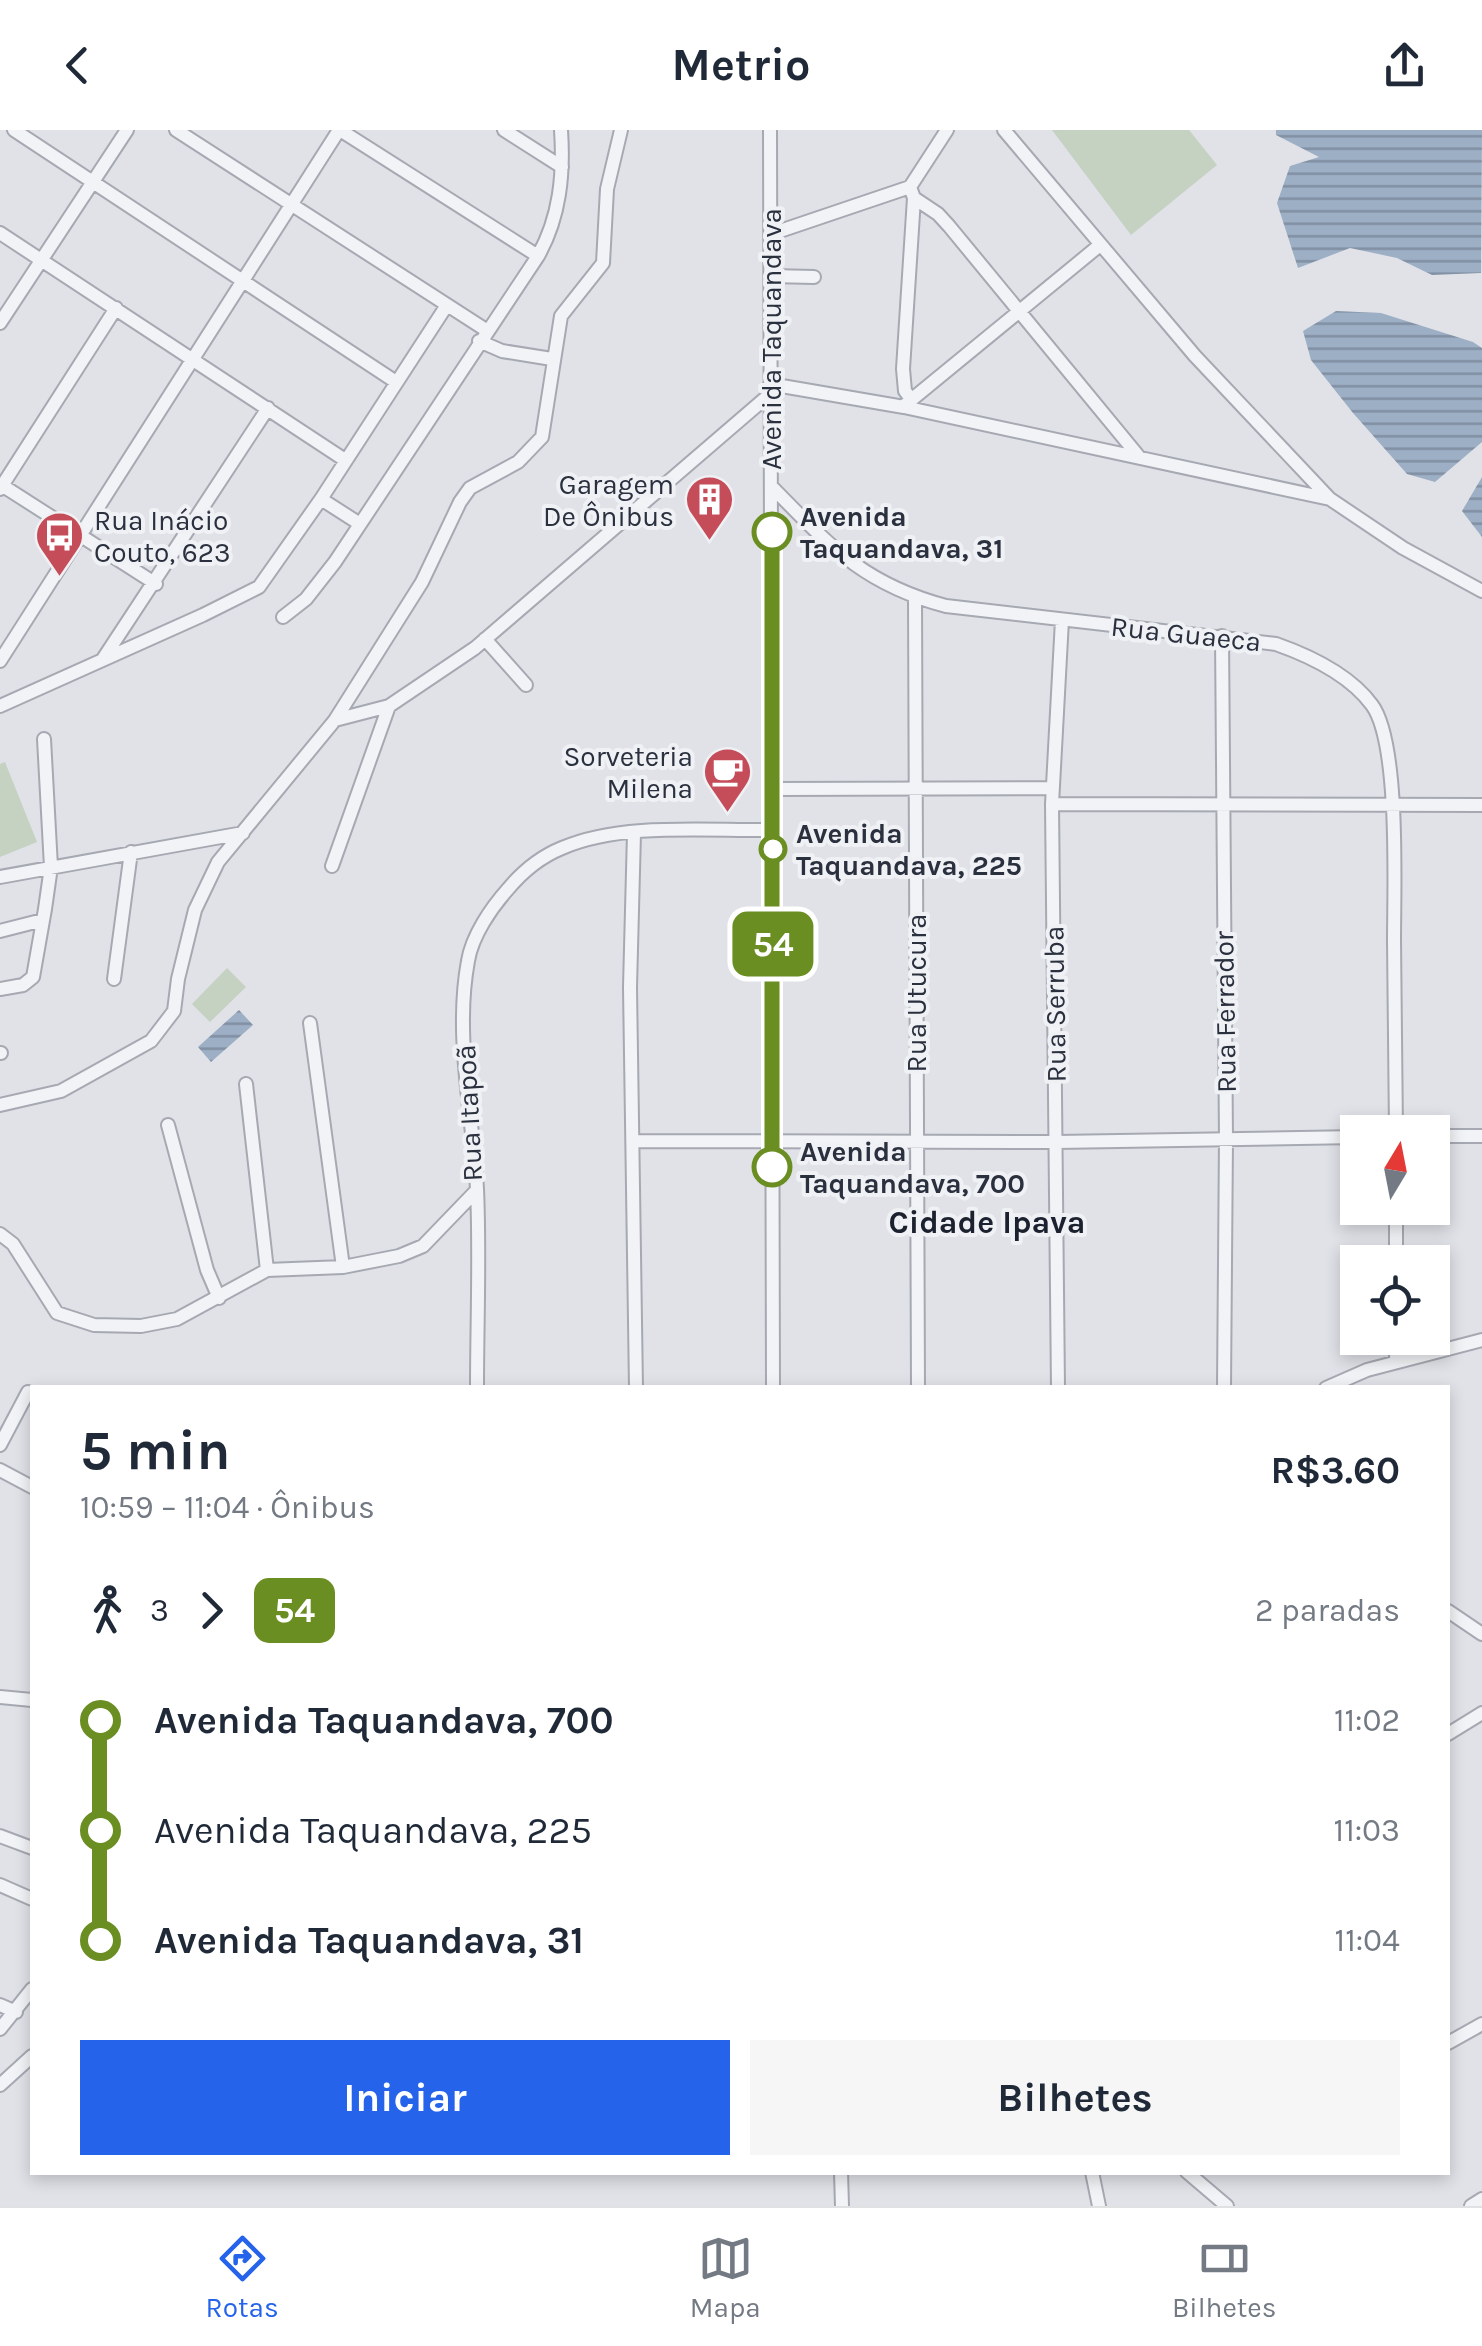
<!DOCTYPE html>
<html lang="pt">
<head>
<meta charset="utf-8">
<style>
  :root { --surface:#fff; --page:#f6f6f7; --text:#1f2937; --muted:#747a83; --line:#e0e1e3; --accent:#2563eb }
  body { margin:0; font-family:Karla,sans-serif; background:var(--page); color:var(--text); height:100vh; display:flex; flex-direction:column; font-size:38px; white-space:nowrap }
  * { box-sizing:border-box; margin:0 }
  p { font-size:32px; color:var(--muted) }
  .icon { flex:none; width:55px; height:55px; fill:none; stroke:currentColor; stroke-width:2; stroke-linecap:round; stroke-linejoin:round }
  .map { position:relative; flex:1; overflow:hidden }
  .details { position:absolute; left:30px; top:1255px; width:1420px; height:790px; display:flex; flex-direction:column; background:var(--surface); border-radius:0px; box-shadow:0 5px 15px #0003 }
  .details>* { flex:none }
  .badge { padding:0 20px; border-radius:15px; font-size:35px; line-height:65px }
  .needle { width:65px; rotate:10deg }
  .controls { position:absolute; left:1340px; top:985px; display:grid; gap:20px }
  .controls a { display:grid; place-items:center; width:110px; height:110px; border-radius:0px; background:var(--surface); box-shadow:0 5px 15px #0003; font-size:50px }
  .map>.badge { position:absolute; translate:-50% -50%; box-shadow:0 0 0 5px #fff }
  .legs { display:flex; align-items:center; gap:15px; height:110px; padding:0 50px; font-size:32px }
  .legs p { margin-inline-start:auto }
  .head { display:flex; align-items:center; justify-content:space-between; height:170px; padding:0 50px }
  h1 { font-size:55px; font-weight:700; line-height:75px }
  .cta { display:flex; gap:20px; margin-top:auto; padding:20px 50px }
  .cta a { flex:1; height:115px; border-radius:0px; background:var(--accent); color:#fff; font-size:40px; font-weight:700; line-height:115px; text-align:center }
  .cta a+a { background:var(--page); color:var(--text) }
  ul { padding:0 50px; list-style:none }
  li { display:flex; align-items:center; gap:35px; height:110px; font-size:38px }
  li i { display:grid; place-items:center; width:15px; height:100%; margin:0 12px; background:currentColor }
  li i::after { content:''; width:25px; height:25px; margin:-12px; border:8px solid; border-radius:50%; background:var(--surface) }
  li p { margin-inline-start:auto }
  li:first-child i { background:linear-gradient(#0000 50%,currentColor 0) }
  li:last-child i { background:linear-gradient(currentColor 50%,#0000 0) }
  header { display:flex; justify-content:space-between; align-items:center; height:130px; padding:0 50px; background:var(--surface); font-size:45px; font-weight:700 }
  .dock { display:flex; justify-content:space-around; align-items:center; height:140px; border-top:2px solid var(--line); background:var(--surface); font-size:28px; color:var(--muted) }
  .dock a { display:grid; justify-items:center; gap:5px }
  .dock .on { color:var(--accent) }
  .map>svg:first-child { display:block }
  .garden { fill:#c5d1c1 }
  .water { fill:url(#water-rules) }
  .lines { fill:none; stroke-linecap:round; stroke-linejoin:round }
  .minor-casing { stroke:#a6a9b2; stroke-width:16 }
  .minor { stroke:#f2f3f6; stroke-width:12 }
  .line-1-casing { stroke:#fff; stroke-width:22 }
  .line-1 { stroke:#6b8e23; stroke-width:15 }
  .stop-1-dot { fill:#fff; stroke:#6b8e23; stroke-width:5 }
  .labels { text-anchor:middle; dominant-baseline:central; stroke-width:8; stroke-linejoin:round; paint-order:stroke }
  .street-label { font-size:28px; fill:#2a303e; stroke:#eff1f5 }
  .poi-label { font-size:28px; fill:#2a303e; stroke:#eff1f5; text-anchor:end }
  .stop-label { font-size:28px; font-weight:bold; fill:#2a303e; stroke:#eff1f5; text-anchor:start }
  .quarter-label { font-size:32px; font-weight:bold; fill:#1c212f; stroke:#eff1f5 }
</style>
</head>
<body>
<header><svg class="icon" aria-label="back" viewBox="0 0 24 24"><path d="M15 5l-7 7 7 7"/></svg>Metrio<svg class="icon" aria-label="share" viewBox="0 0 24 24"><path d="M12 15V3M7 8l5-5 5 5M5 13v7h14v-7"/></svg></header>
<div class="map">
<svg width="1482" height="2076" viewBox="0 0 1482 2076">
  <defs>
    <pattern id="water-rules" width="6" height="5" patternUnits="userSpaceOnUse" patternTransform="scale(2.5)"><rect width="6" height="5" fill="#9dafc5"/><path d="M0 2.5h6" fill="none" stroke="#808fa1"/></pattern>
  </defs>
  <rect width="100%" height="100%" fill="#e0e2e8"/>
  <path class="garden" d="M 1052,0 L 1189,0 L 1217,35 L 1131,105 Z
    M 5,632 L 37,712 L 0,727 L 0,634 Z
    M 227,838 L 246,857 L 210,892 L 192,874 Z"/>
  <path class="water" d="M 1276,0 L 1482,0 L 1481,143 L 1432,145 L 1397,128 L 1350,118 L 1298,138 L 1277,73 L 1290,36 L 1319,27 L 1276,5 Z
    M 1336,181 L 1381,183 L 1473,212 L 1482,218 L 1482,312 L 1435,352 L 1407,344 L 1353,283 L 1311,230 L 1303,201 Z
    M 1482,347 L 1482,407 L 1462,381 Z
    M 239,880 L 253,895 L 211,932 L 198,917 Z"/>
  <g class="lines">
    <defs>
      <path id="minor" d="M 14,0 L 396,252
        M 176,0 L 486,200
        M 340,0 L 538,126
        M 504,0 L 562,37
        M 770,0 L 773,1258
        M 1004,0 L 1195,226 L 1330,369 L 1403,418 L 1482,461
        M 914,68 L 938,84 L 949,96 L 1140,328
        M 0,103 L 345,330
        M 771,104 L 910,57
        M 771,146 L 814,147
        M 0,193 L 127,0
        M 479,211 L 502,221 L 552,229
        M 770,254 L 904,277 L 1330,369
        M 911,269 L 905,261 L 903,239 L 914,68 L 910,57 L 947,0
        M 905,275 L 1100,115
        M 0,354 L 156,454
        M 772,357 C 830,416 863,454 946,476 L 1276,514 C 1310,526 1350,545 1372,575 C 1400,613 1394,760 1394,810 C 1395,874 1395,938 1396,1002
        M 0,359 L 116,178
        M 321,369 L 360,394
        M 915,468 L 918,1258
        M 283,487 L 306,469 L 335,432 L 538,126 C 560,87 564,44 561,0
        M 1222,506 L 1226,1009 L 1224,1258
        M 485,509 L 526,555
        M 103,529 L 268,278
        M 0,531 L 339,0
        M 0,576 L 203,485 L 259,457 L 321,369 L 447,175
        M 335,590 L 389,576 L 475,518 L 769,265
        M 774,659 L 1053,658
        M 1052,674 L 1482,675
        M 634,703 L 630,857 L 636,1258
        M 332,736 L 389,576
        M 0,747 L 243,703
        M 0,801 L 43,790
        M 114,849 L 131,722
        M 0,859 L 23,855 L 33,847 L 45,779 L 51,737 L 44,609
        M 310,893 L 343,1137
        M 0,923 L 1,923
        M 246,954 L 267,1140
        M 0,975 L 61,961 L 151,911 L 174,881 L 178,849 L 195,780 L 218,732 L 335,590 L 422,452 L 460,372 L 470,358 L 518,332 L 542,307 L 561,186 L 603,133 L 607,59 L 621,0
        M 168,995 L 207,1140 L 219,1168
        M 1432,1006 L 1482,1006
        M 634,1011 L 1057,1012 L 1358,1007
        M 0,1104 L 13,1114 L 57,1183 L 94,1195 L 141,1196 L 177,1189 L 267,1140 L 343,1137 L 399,1126 L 423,1116 L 477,1060
        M 1396,1132 L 1396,1078
        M 1396,1232 L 1396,1208
        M 477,1258 C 477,1192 480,1125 477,1059 C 473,985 454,906 468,831 C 472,806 491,778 508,759 C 523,741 540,727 562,718 C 622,692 708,701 773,700
        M 1058,1258 L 1052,674 L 1062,490
        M 1326,1258 L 1367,1240 L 1482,1210
        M 0,1315 L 28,1262
        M 0,1340 L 32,1357
        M 1448,1481 L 1482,1504
        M 0,1567 L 32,1570
        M 1448,1604 L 1482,1583
        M 0,1706 L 32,1718
        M 0,1755 L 32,1769
        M 0,1875 L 16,1882
        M 0,1899 L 32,1859
        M 1448,1913 L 1482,1894
        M 0,1955 L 32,1926
        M 841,2042 L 842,2076
        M 1092,2042 L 1099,2076
        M 1187,2042 L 1227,2076
        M 1471,2076 L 1482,2069"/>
    </defs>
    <use href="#minor" class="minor-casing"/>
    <use href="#minor" class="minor"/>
  </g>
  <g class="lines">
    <defs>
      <path id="line-1" d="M 772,402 L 772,1037"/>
    </defs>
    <use href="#line-1" class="line-1-casing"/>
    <use href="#line-1" class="line-1"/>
  </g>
  <defs>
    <symbol id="building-pin" viewBox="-11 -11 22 30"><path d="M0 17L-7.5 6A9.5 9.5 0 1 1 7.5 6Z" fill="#c44d59" stroke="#eff1f5"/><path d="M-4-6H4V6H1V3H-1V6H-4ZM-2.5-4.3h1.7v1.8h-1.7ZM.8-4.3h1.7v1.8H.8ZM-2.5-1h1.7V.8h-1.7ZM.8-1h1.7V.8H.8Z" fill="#fff"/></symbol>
    <symbol id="bus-pin" viewBox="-11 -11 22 30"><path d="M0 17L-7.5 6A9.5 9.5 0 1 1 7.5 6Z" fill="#c44d59" stroke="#eff1f5"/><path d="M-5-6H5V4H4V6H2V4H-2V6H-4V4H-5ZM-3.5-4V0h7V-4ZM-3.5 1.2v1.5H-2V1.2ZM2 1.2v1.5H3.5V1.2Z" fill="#fff"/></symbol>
    <symbol id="cafe-pin" viewBox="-11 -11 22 30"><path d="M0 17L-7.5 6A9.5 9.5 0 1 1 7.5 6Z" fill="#c44d59" stroke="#eff1f5"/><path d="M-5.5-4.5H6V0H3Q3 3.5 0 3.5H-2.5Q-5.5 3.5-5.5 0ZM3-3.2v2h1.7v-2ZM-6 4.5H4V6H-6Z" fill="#fff"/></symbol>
  </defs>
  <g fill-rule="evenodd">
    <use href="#building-pin" x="682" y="342" width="55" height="75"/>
    <use href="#bus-pin" x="32" y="378" width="55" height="75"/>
    <use href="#cafe-pin" x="700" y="614" width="55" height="75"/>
  </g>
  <g class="stop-1-dot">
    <circle cx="772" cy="402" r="18"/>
    <circle cx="773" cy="719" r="12"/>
    <circle cx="772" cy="1037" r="18"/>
  </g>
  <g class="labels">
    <g class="street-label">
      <text transform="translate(771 209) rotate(-90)">Avenida Taquandava</text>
      <text transform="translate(1186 504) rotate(6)">Rua Guaeca</text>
      <text transform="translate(916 863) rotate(-90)">Rua Utucura</text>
      <text transform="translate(1055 874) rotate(-91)">Rua Serruba</text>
      <text transform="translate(1225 882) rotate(-91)">Rua Ferrador</text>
      <text transform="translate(469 983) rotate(-93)">Rua Itapoã</text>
    </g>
    <g class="poi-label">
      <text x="674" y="354">Garagem<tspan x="674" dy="32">De Ônibus</tspan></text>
      <text x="94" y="390" text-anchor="start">Rua Inácio<tspan x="94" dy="32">Couto, 623</tspan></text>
      <text x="693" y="626">Sorveteria<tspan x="693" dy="32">Milena</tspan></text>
    </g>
    <g class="stop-label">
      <text x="800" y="386">Avenida<tspan x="800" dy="32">Taquandava, 31</tspan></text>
      <text x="796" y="703">Avenida<tspan x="796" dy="32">Taquandava, 225</tspan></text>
      <text x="800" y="1021">Avenida<tspan x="800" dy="32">Taquandava, 700</tspan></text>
    </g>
    <g class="quarter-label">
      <text x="987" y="1092">Cidade Ipava</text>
    </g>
  </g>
</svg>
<div class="controls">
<a><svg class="needle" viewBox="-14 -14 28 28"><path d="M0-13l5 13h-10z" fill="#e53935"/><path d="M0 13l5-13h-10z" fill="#747a83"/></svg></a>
<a><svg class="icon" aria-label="locate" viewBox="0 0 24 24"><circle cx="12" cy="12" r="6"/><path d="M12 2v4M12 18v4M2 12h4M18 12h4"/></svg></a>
</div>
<b class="badge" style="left:773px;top:814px;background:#6b8e23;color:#fff">54</b>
<section class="details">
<div class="head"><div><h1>5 min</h1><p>10:59 – 11:04 · Ônibus</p></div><b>R$3.60</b></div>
<div class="legs"><svg class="icon" aria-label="walk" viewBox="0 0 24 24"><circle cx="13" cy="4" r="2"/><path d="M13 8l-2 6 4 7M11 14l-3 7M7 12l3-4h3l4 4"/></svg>3<svg class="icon" aria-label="forward" viewBox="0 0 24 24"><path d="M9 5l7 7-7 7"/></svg><b class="badge" style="background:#6b8e23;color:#fff">54</b><p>2 paradas</p></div>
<ul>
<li><i style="color:#6b8e23"></i><b>Avenida Taquandava, 700</b><p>11:02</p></li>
<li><i style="color:#6b8e23"></i><span>Avenida Taquandava, 225</span><p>11:03</p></li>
<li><i style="color:#6b8e23"></i><b>Avenida Taquandava, 31</b><p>11:04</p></li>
</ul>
<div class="cta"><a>Iniciar</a><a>Bilhetes</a></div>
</section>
</div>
<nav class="dock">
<a class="on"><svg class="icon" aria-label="directions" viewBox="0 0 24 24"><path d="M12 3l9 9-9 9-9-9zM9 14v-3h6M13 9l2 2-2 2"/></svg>Rotas</a>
<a><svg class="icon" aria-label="map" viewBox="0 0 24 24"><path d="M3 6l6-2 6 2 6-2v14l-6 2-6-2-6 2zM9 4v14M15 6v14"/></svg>Mapa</a>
<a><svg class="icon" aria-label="tickets" viewBox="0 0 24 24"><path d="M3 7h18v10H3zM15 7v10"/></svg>Bilhetes</a>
</nav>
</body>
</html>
